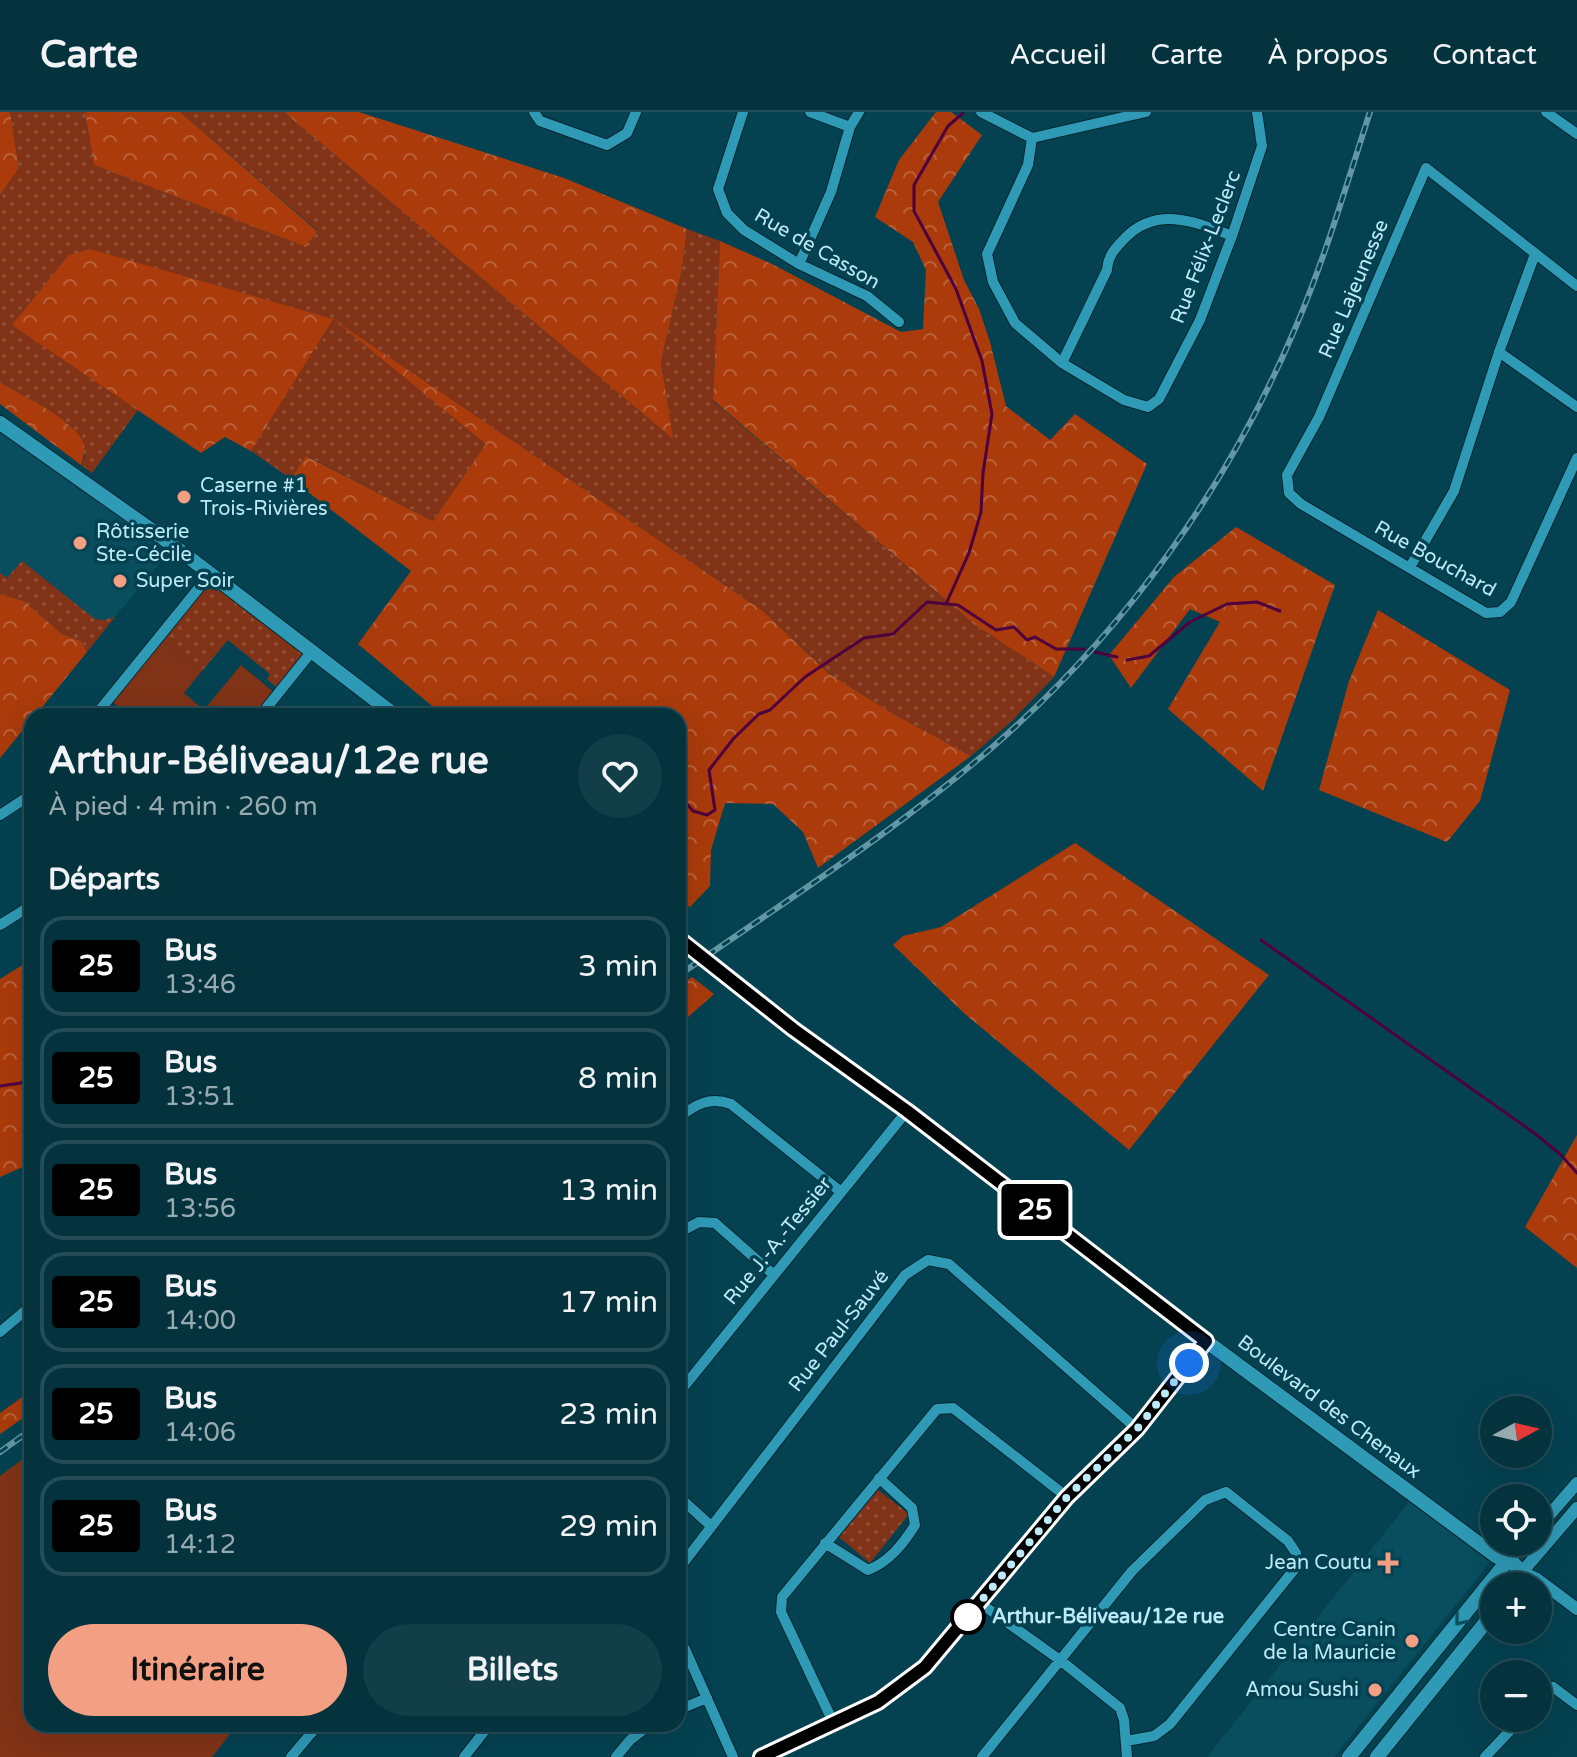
<!DOCTYPE html>
<html lang="fr">
<head>
<meta charset="utf-8">
<style>
  :root { --surface:#04323d; --page:#123e48; --text:#f1f3f6; --muted:#97aab0; --line:#254d57; --accent:#f39f83 }
  body { margin:0; font-family:"Varela Round",sans-serif; background:var(--page); color:var(--text); height:100vh; display:flex; flex-direction:column; font-size:30px; white-space:nowrap }
  * { box-sizing:border-box; margin:0 }
  p { font-size:26px; color:var(--muted) }
  .icon { flex:none; width:44px; height:44px; fill:none; stroke:currentColor; stroke-width:2; stroke-linecap:round; stroke-linejoin:round }
  .map { position:relative; flex:1; overflow:hidden }
  .details { position:absolute; left:24px; top:596px; width:662px; height:1024px; display:flex; flex-direction:column; background:var(--surface); border-radius:24px; box-shadow:0 8px 32px #0002,0 0 0 2px var(--line) }
  .details>* { flex:none }
  .badge { padding:0 16px; border-radius:6px; font-size:28px; line-height:52px }
  .needle { width:52px; rotate:82deg }
  .tools { position:absolute; left:1480px; top:1284px; display:grid; gap:16px }
  .tools a { display:grid; place-items:center; width:72px; height:72px; border-radius:50%; background:var(--surface); box-shadow:0 8px 32px #0002,0 0 0 2px var(--line); font-size:40px }
  .you { position:absolute; width:40px; height:40px; margin:-20px; border:6px solid #fff; border-radius:50%; background:#1a73e8; box-shadow:0 0 0 12px #1a73e833 }
  .map>.badge { position:absolute; translate:-50% -50%; box-shadow:0 0 0 4px #fff }
  h2 { padding:0 24px; font-size:30px; line-height:72px }
  .round { display:grid; place-items:center; flex:none; width:84px; height:84px; border-radius:42px; background:var(--page) }
  .overview { display:flex; align-items:center; justify-content:space-between; height:136px; padding:0 24px }
  h1 { font-size:38px; font-weight:800; line-height:60px }
  .primary-button { display:flex; gap:16px; margin-top:auto; padding:16px 24px }
  .primary-button a { flex:1; height:92px; border-radius:48px; background:var(--accent); color:#111; font-size:32px; font-weight:800; line-height:92px; text-align:center }
  .primary-button a+a { background:var(--page); color:var(--text) }
  ul { padding:0; list-style:none }
  li { display:flex; align-items:center; gap:24px; height:100px; margin:0 16px 12px; padding:0 8px; border:4px solid var(--line); border-radius:24px }
  li div { flex:1 }
  li b { display:block; font-size:30px }
  li em { font-style:normal }
  li .badge { min-width:88px; font-weight:700; text-align:center }
  header { display:flex; align-items:center; gap:48px; box-sizing:border-box; height:112px; padding:0 40px; background:var(--surface); border-bottom:2px solid var(--line) }
  header strong { font-size:38px }
  nav { display:flex; gap:44px; margin-inline-start:auto; font-size:28px }
  .map>svg:first-child { display:block }
  .built { fill:#094e5e }
  .grass { fill:url(#grass-dots) }
  .forest { fill:url(#forest-crowns) }
  .park { fill:#813317 }
  .lines { fill:none; stroke-linecap:round; stroke-linejoin:round }
  .stream { stroke:#4e003e; stroke-width:3 }
  .minor-casing { stroke:#05272f; stroke-width:12 }
  .tertiary-casing { stroke:#05272f; stroke-width:14 }
  .secondary-casing { stroke:#05272f; stroke-width:16 }
  .minor { stroke:#2f9ab6; stroke-width:10 }
  .tertiary { stroke:#2f9ab6; stroke-width:12 }
  .secondary { stroke:#2f9ab6; stroke-width:14 }
  .rail-casing { stroke:#6397a6; stroke-width:6 }
  .rail { stroke:#054251; stroke-width:3; stroke-dasharray:9; stroke-linecap:butt }
  .oneway { stroke:#0b4f60 }
  .line-casing { stroke:#fff; stroke-width:18 }
  .line { stroke:#000; stroke-width:12 }
  .walk { stroke:#bdeaf9; stroke-width:8; stroke-dasharray:0 14.4 }
  .poi-dot { fill:#f39f83; stroke:#054251; stroke-width:3 }
  .stop-dot { fill:#fff; stroke:#000; stroke-width:4 }
  .labels { text-anchor:middle; dominant-baseline:central; stroke-width:7; stroke-linejoin:round; paint-order:stroke }
  .street-label { font-size:20px; fill:#bdeaf9; stroke:#054251 }
  .poi-label { font-size:20px; fill:#bdeaf9; stroke:#054251; text-anchor:start }
  .stop-label { font-size:20px; font-weight:bold; fill:#bdeaf9; stroke:#054251; text-anchor:start }
</style>
</head>
<body>
<header>
<strong>Carte</strong>
<nav><a>Accueil</a><a>Carte</a><a>À propos</a><a>Contact</a></nav>
</header>
<div class="map">
<svg width="1577" height="1645" viewBox="0 0 1577 1645">
  <defs>
    <pattern id="grass-dots" width="8" height="8" patternUnits="userSpaceOnUse" patternTransform="scale(2)"><rect width="8" height="8" fill="#813317"/><path d="M2 2h.1M6 6h.1" fill="none" stroke="#91513a" stroke-width="1.8" stroke-linecap="round"/></pattern>
    <pattern id="forest-crowns" width="20" height="18" patternUnits="userSpaceOnUse" patternTransform="scale(2)"><rect width="20" height="18" fill="#ab3b0a"/><path d="M2 6a3 3 0 1 1 6 0M12 15a3 3 0 1 1 6 0" fill="none" stroke="#b8613b"/></pattern>
  </defs>
  <rect width="100%" height="100%" fill="#054251"/>
  <path class="built" d="M 0,311 L 174,434 L 115,505 L 103,508 L 95,507 L 22,449 L 7,467 L 0,461 Z
    M 1409,1390 L 1491,1449 L 1334,1645 L 1207,1645 Z"/>
  <path class="grass" d="M 10,0 L 85,0 L 94,53 L 306,135 L 317,118 L 180,0 L 284,0 L 672,326 L 661,250 L 682,157 L 687,117 L 720,129 L 713,289 L 974,512 L 1054,565 L 1012,609 L 971,644 L 890,600 L 828,561 L 763,499 L 344,215 L 487,332 L 433,409 L 307,344 L 291,367 L 251,339 L 332,207 L 12,212 L 138,298 L 92,361 L 81,353 L 85,344 L 70,313 L 0,270 L 0,83 L 19,56 Z
    M 22,449 L 95,507 L 103,508 L 115,505 L 87,540 L 81,529 L 62,522 L 24,489 L 0,482 L 0,461 L 7,466 Z
    M 211,461 L 313,538 L 281,579 L 267,567 L 270,562 L 228,528 L 201,560 L 158,525 Z
    M 878,1378 L 909,1402 L 870,1451 L 839,1425 Z"/>
  <path class="forest" d="M 0,0 L 10,0 L 19,56 L 0,83 Z
    M 85,0 L 180,0 L 317,119 L 306,135 L 94,53 Z
    M 284,0 L 359,0 L 564,66 L 687,117 L 682,157 L 661,250 L 673,327 Z
    M 936,0 L 951,0 L 982,23 L 938,90 L 964,168 L 979,197 L 990,230 L 1006,294 L 1050,328 L 1075,302 L 1147,352 L 1054,565 L 974,512 L 713,288 L 720,129 L 772,152 L 901,220 L 923,217 L 926,158 L 913,130 L 875,105 L 899,48 Z
    M 90,137 L 333,207 L 763,499 L 828,561 L 890,600 L 971,644 L 818,756 L 803,720 L 773,692 L 725,691 L 711,738 L 710,774 L 690,795 L 678,791 L 678,604 L 444,604 L 358,532 L 411,459 L 291,367 L 306,344 L 433,409 L 486,332 L 333,207 L 251,339 L 225,325 L 201,341 L 12,213 L 69,143 Z
    M 0,270 C 22,284 71,306 82,328 C 86,336 84,345 81,353 L 0,292 Z
    M 1236,415 L 1335,473 L 1263,679 L 1168,597 L 1220,510 L 1190,497 L 1131,576 L 1109,543 L 1174,465 Z
    M 0,482 L 24,489 L 62,522 L 81,529 L 87,540 L 35,604 L 32,604 L 32,607 L 0,646 Z
    M 1378,498 L 1510,578 L 1480,689 L 1447,730 L 1319,678 L 1349,569 Z
    M 1075,731 L 1269,863 L 1129,1038 L 965,902 L 893,833 L 903,824 L 941,815 Z
    M 32,847 L 32,1051 L 0,1065 L 0,867 Z
    M 692,865 L 714,882 L 678,914 L 678,875 Z
    M 1577,1023 L 1577,1156 L 1525,1115 Z
    M 32,1278 L 32,1300 L 0,1322 L 0,1301 Z"/>
  <path class="park" d="M 158,525 L 201,560 L 184,581 L 204,598 L 241,553 L 277,583 L 260,604 L 130,604 L 109,587 Z
    M 32,1340 L 32,1612 L 238,1612 L 212,1645 L 0,1645 L 0,1364 Z"/>
  <g class="lines">
    <path class="stream" d="M 948,492 L 958,493 L 996,518 L 1014,515 L 1027,528 L 1035,525 L 1056,537 L 1084,537
      M 1095,540 L 1117,545
      M 1127,548 L 1149,544 L 1190,510 L 1227,492 L 1257,490 L 1280,499
      M 678,682 L 693,699 L 707,703 L 715,698 L 709,658 L 734,626 L 759,602 L 770,598 L 805,565 L 864,526 L 893,522 L 927,490 L 946,492 L 969,441 L 981,400 L 983,361 L 992,302 L 982,249 L 956,177 L 914,99 L 914,73 L 948,14 L 963,1
      M 1261,828 L 1537,1023 L 1561,1043 L 1577,1061
      M 0,974 L 21,971 L 32,963"/>
    <defs>
      <path id="minor" d="M 534,0 L 540,9 L 607,33 L 627,21 L 636,0
        M 743,0 L 718,77 L 727,101 L 744,118 L 799,152 L 867,184 L 899,210
        M 810,0 L 850,15
        M 981,0 L 1032,26 L 1146,0
        M 1546,0 L 1577,22
        M 1032,26 L 1028,53 L 987,142 L 993,170 L 1015,211 L 1062,251 L 1124,288 L 1148,295 L 1159,287 L 1200,208 L 1232,124 L 1262,34 L 1257,0
        M 799,152 L 831,80 L 850,15 L 859,0
        M 1577,174 L 1426,56 L 1319,305 L 1287,363 L 1289,381 L 1301,392 L 1486,501 L 1500,500 L 1511,490 L 1577,346
        M 1499,240 L 1577,295
        M 1062,251 L 1107,158 C 1108,143 1115,137 1125,126 C 1157,93 1196,110 1232,124
        M 1410,455 L 1454,379 L 1499,240 L 1535,142
        M 95,604 L 211,461
        M 260,604 L 313,538
        M 0,703 L 32,682
        M 0,813 L 32,793
        M 678,1006 C 695,993 709,984 731,992 L 841,1080
        M 678,1121 L 699,1110 L 715,1111 L 774,1163
        M 0,1220 L 32,1193
        M 678,1282 L 907,999
        M 678,1384 L 711,1414
        M 825,1431 L 868,1458 C 889,1450 903,1432 915,1413 L 912,1396 L 879,1366
        M 678,1458 L 905,1163 L 928,1148 L 949,1152 L 1137,1317
        M 980,1491 L 1060,1548 L 1120,1596 L 1124,1608 L 1127,1645
        M 678,1529 L 685,1537 L 733,1645
        M 1538,1589 L 1553,1575 L 1577,1593
        M 678,1598 L 707,1586
        M 834,1612 L 781,1500 L 782,1485 L 937,1297 L 953,1296 L 1067,1385
        M 291,1645 L 319,1612
        M 464,1645 L 490,1612
        M 616,1645 L 630,1628 L 651,1612
        M 761,1645 L 878,1590 L 925,1555 L 1067,1385 L 1137,1317 L 1206,1229
        M 982,1645 L 1132,1459 L 1205,1388 L 1226,1380 L 1288,1429 L 1296,1441 L 1297,1454 L 1170,1612 L 1154,1624 L 1126,1629
        M 1485,1645 L 1522,1606"/>
      <path id="tertiary" d="M 1577,1396 L 1522,1460 L 1537,1467 L 1577,1497
        M 1538,1416 L 1577,1371
        M 1509,1447 L 1527,1430"/>
      <path id="secondary" d="M 0,311 L 174,434 L 396,604
        M 678,826 L 793,917 L 907,999 L 1206,1229 L 1497,1445 L 1509,1447 L 1522,1460 L 1515,1474
        M 1349,1645 L 1509,1447
        M 1377,1645 L 1494,1500"/>
    </defs>
    <use href="#minor" class="minor-casing"/>
    <use href="#tertiary" class="tertiary-casing"/>
    <use href="#secondary" class="secondary-casing"/>
    <use href="#minor" class="minor"/>
    <use href="#tertiary" class="tertiary"/>
    <use href="#secondary" class="secondary"/>
    <defs>
      <path id="rail" d="M 678,864 C 785,789 898,718 996,632 C 1127,517 1230,372 1297,212 C 1326,143 1347,71 1370,0
        M 0,1340 L 32,1317"/>
    </defs>
    <use href="#rail" class="rail-casing"/>
    <use href="#rail" class="rail"/>
  </g>
  <defs><path id="oneway-chevron" d="M-2-3.5L2.5 0L-2 3.5" fill="none" stroke-width="1.6" stroke-linecap="round" stroke-linejoin="round" transform="scale(2)"/></defs>
  <use class="oneway" href="#oneway-chevron" transform="translate(1460 1508) rotate(129)"/>
  <g class="lines">
    <defs>
      <path id="line" d="M 678,826 L 793,917 L 907,999 L 1206,1229 L 1137,1317 L 1067,1385 L 925,1555 L 878,1590 L 761,1645"/>
    </defs>
    <use href="#line" class="line-casing"/>
    <use href="#line" class="line"/>
    <path class="walk" d="M 968,1505 L 962,1512 L 1067,1385 L 1137,1317 L 1189,1251"/>
  </g>
  <g class="poi-dot">
    <circle cx="184" cy="385" r="8"/>
    <circle cx="80" cy="431" r="8"/>
    <circle cx="120" cy="469" r="8"/>
    <path d="M1384 1439h8v8h8v8h-8v8h-8v-8h-8v-8h8z"/>
    <circle cx="1412" cy="1529" r="8"/>
    <circle cx="1375" cy="1578" r="8"/>
  </g>
  <circle class="stop-dot" cx="968" cy="1505" r="16"/>
  <g class="labels">
    <g class="street-label">
      <text transform="translate(1206 135) rotate(-69)">Rue Félix-Leclerc</text>
      <text transform="translate(817 137) rotate(30)">Rue de Casson</text>
      <text transform="translate(1354 177) rotate(-67)">Rue Lajeunesse</text>
      <text transform="translate(1435 447) rotate(29)">Rue Bouchard</text>
      <text transform="translate(778 1129) rotate(-51)">Rue J.-A.-Tessier</text>
      <text transform="translate(839 1219) rotate(-52)">Rue Paul-Sauvé</text>
      <text transform="translate(1329 1295) rotate(37)">Boulevard des Chenaux</text>
    </g>
    <g class="poi-label">
      <text x="200" y="374">Caserne #1<tspan x="200" dy="23">Trois-Rivières</tspan></text>
      <text x="96" y="420">Rôtisserie<tspan x="96" dy="23">Ste-Cécile</tspan></text>
      <text x="136" y="469">Super Soir</text>
      <text x="1372" y="1451" text-anchor="end">Jean Coutu</text>
      <text x="1396" y="1518" text-anchor="end">Centre Canin<tspan x="1396" dy="23">de la Mauricie</tspan></text>
      <text x="1359" y="1578" text-anchor="end">Amou Sushi</text>
    </g>
    <g class="stop-label">
      <text x="992" y="1505">Arthur-Béliveau/12e rue</text>
    </g>
  </g>
</svg>
<div class="tools">
<a><svg class="needle" viewBox="-14 -14 28 28"><path d="M0-13l5 13h-10z" fill="#e53935"/><path d="M0 13l5-13h-10z" fill="#97aab0"/></svg></a>
<a><svg class="icon" aria-label="locate" viewBox="0 0 24 24"><circle cx="12" cy="12" r="6"/><path d="M12 2v4M12 18v4M2 12h4M18 12h4"/></svg></a>
<a>+</a>
<a>−</a>
</div>
<div class="you" style="left:1189px;top:1251px"></div>
<b class="badge" style="left:1035px;top:1098px;background:#000;color:#fff">25</b>
<section class="details">
<div class="overview"><div><h1>Arthur-Béliveau/12e rue</h1><p>À pied · 4 min · 260 m</p></div><a class="round"><svg class="icon" aria-label="heart" viewBox="0 0 24 24"><path d="M12 20l-8-8c-3-5 5-10 8-4 3-6 11-1 8 4z"/></svg></a></div>
<h2>Départs</h2>
<ul>
<li><span class="badge" style="background:#000;color:#fff">25</span><div><b>Bus</b><p>13:46</p></div><em>3 min</em></li>
<li><span class="badge" style="background:#000;color:#fff">25</span><div><b>Bus</b><p>13:51</p></div><em>8 min</em></li>
<li><span class="badge" style="background:#000;color:#fff">25</span><div><b>Bus</b><p>13:56</p></div><em>13 min</em></li>
<li><span class="badge" style="background:#000;color:#fff">25</span><div><b>Bus</b><p>14:00</p></div><em>17 min</em></li>
<li><span class="badge" style="background:#000;color:#fff">25</span><div><b>Bus</b><p>14:06</p></div><em>23 min</em></li>
<li><span class="badge" style="background:#000;color:#fff">25</span><div><b>Bus</b><p>14:12</p></div><em>29 min</em></li>
</ul>
<div class="primary-button"><a>Itinéraire</a><a>Billets</a></div>
</section>
</div>
</body>
</html>
